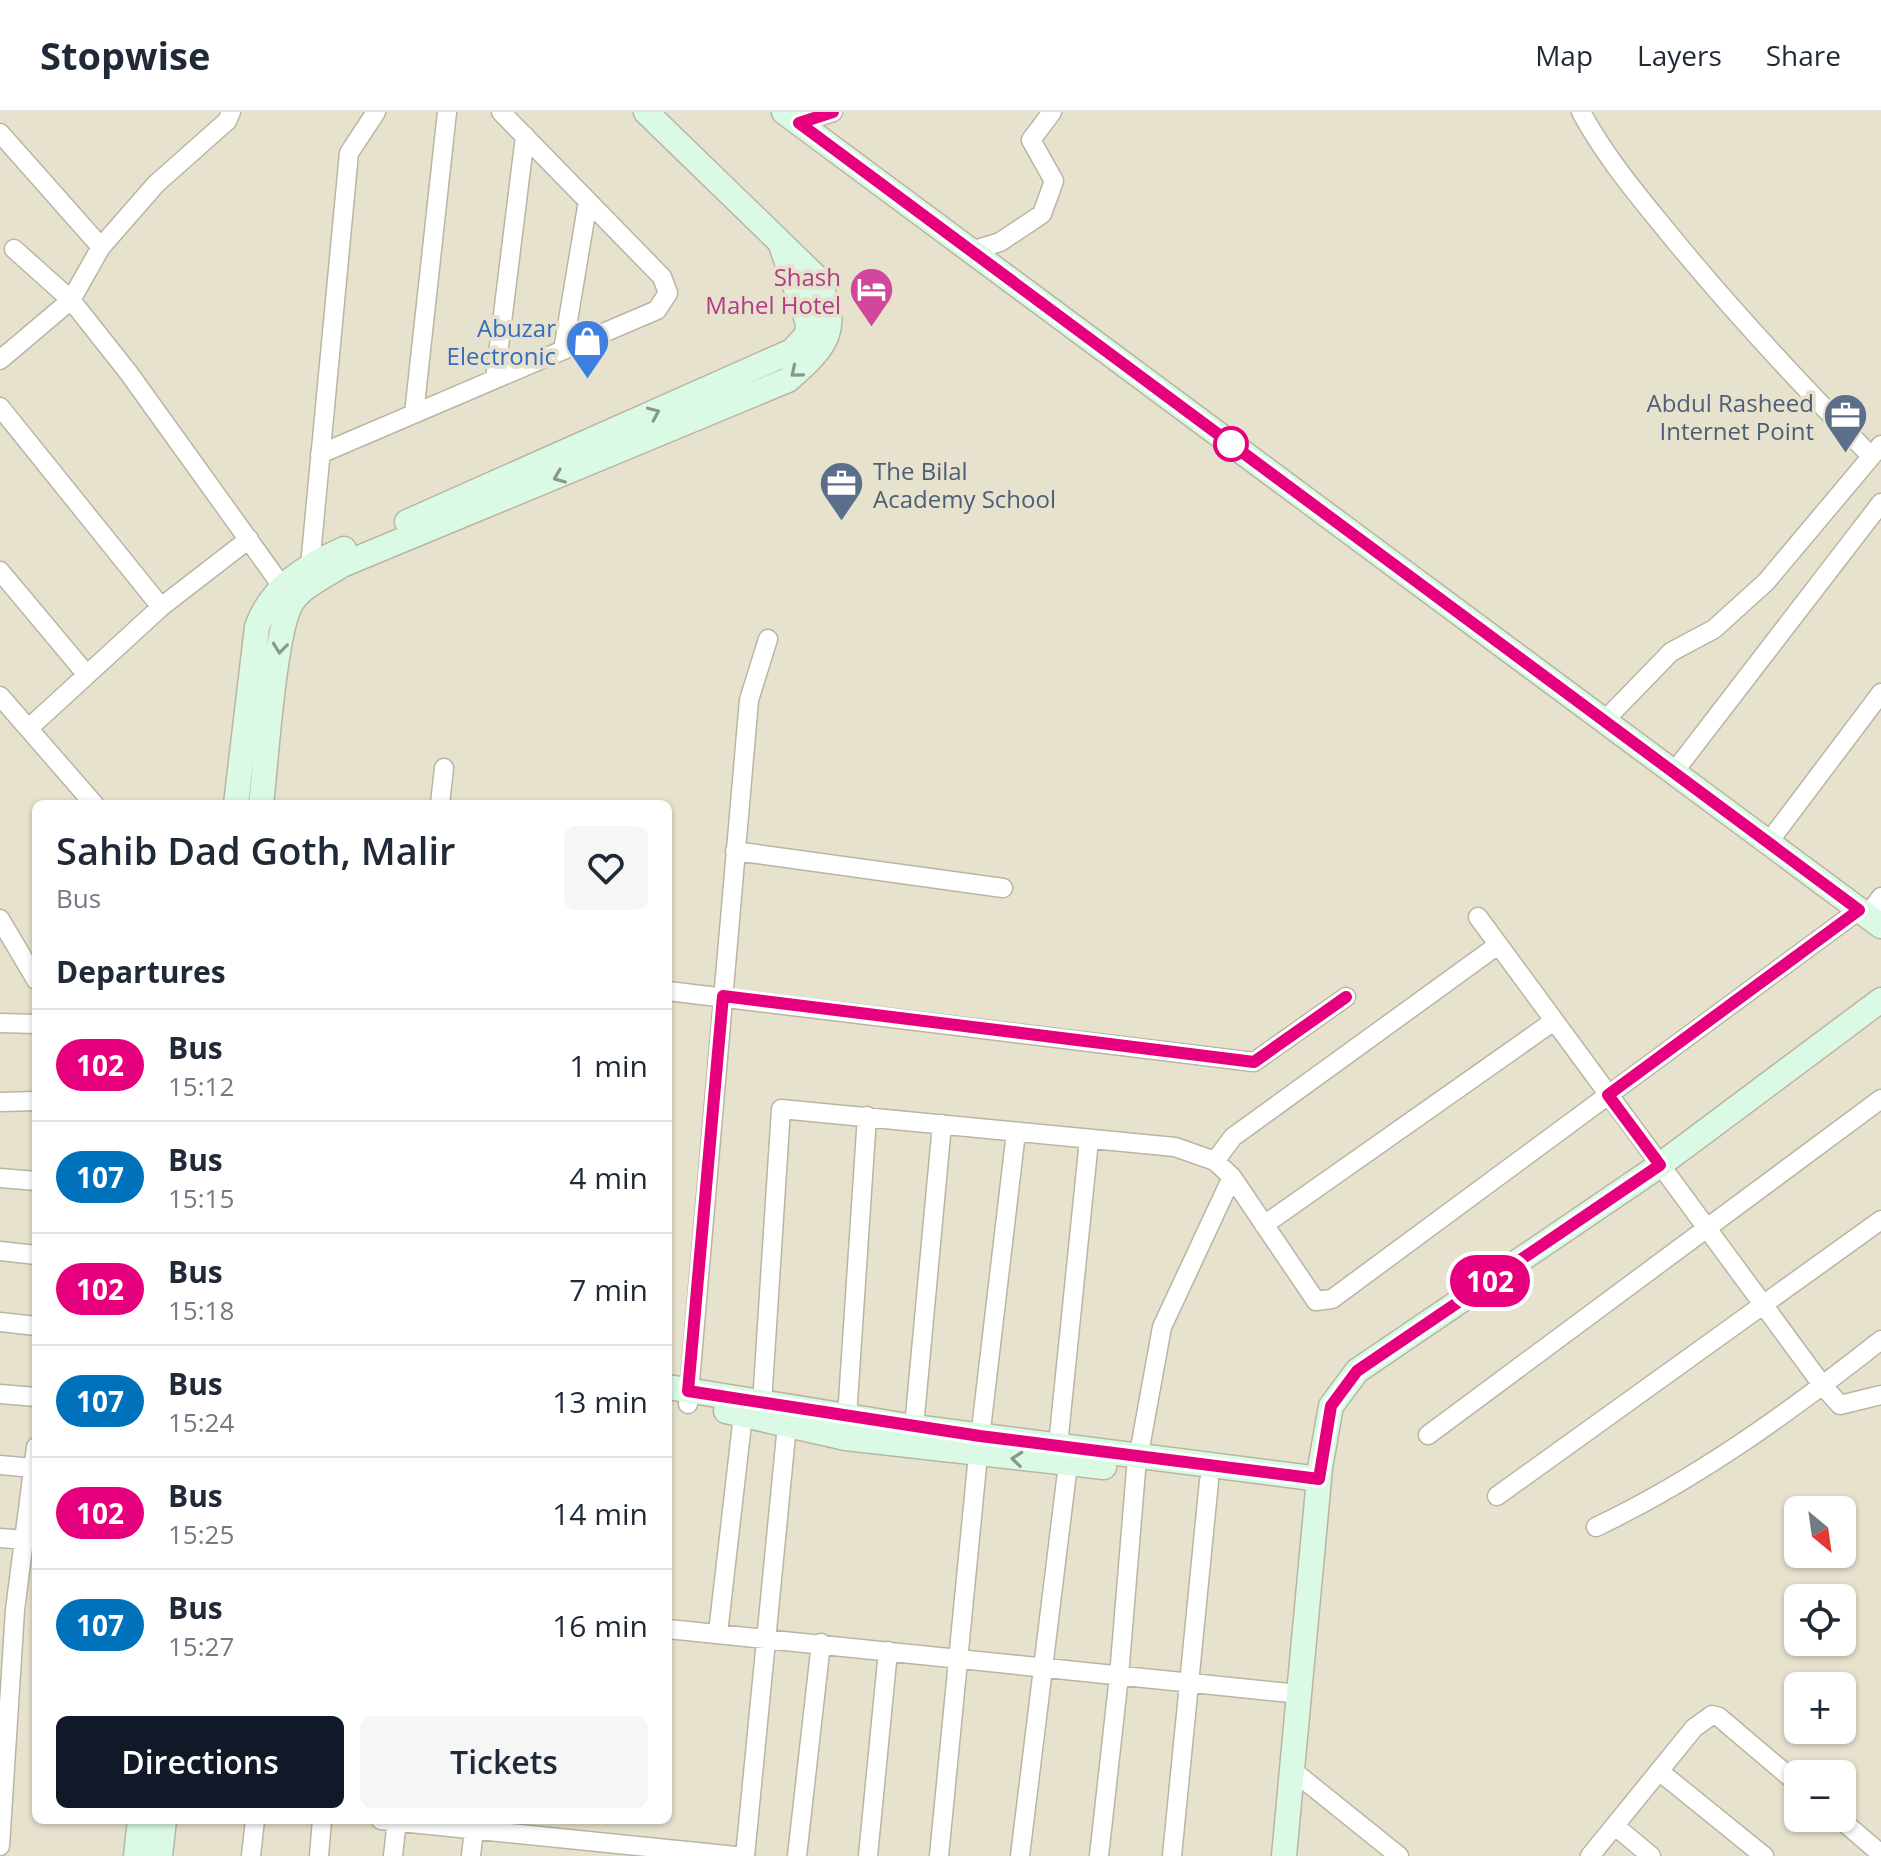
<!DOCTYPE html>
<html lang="en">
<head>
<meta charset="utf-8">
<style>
  :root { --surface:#fff; --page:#f6f6f7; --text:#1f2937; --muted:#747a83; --line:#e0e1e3; --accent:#111827 }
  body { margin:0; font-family:"Open Sans",sans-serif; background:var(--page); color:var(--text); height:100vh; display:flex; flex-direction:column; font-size:30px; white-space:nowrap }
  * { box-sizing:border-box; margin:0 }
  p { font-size:26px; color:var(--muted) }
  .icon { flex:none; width:44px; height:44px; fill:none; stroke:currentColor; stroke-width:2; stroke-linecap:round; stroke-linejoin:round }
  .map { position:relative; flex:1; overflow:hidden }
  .drawer { position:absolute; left:32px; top:688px; width:640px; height:1024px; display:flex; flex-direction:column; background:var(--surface); border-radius:12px; box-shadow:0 2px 6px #0004 }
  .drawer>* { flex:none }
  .badge { padding:0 16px; border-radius:26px; font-size:28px; line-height:52px }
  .needle { width:52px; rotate:151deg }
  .tools { position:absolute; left:1784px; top:1384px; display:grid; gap:16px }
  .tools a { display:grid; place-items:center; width:72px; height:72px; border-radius:12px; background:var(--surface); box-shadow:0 2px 6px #0004; font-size:40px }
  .map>.badge { position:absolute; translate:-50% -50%; box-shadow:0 0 0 4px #fff }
  h2 { padding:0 24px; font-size:30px; line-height:72px }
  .round { display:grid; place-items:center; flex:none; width:84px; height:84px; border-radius:12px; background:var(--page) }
  .headline { display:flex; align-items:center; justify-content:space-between; height:136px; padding:0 24px }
  h1 { font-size:38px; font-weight:600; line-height:60px }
  .action { display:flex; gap:16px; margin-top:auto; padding:16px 24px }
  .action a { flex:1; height:92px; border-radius:12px; background:var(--accent); color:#fff; font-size:32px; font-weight:600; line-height:92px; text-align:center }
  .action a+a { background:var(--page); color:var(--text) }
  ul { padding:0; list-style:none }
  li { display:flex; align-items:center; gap:24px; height:112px; padding:0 24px; border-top:2px solid var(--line) }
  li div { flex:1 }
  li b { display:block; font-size:30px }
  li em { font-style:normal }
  li .badge { min-width:88px; font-weight:700; text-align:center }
  header { display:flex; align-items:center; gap:48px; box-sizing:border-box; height:112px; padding:0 40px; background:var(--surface); border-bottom:2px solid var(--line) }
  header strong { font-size:38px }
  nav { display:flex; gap:44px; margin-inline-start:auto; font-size:28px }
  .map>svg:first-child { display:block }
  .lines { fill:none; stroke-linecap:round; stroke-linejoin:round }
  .street-casing { stroke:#bab5a2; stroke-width:21 }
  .secondary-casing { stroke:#bab5a2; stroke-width:27 }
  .street { stroke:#fff; stroke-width:18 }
  .secondary { stroke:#dbfae6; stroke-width:24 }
  .oneway { stroke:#89988a }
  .line-casing { stroke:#fff; stroke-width:18 }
  .line { stroke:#e6007e; stroke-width:12 }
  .stop-dot { fill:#fff; stroke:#e6007e; stroke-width:4 }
  .labels { text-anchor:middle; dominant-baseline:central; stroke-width:8; stroke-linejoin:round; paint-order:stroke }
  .hotel-label { font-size:24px; fill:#b23c85; stroke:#e7e2ce; text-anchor:end }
  .shop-label { font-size:24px; fill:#366cbe; stroke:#e7e2ce; text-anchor:end }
  .service-label { font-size:24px; fill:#4e5e75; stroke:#e7e2ce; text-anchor:end }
</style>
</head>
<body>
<header>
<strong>Stopwise</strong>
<nav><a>Map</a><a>Layers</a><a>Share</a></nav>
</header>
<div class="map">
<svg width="1881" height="1744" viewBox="0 0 1881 1744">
  <rect width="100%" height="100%" fill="#e7e2ce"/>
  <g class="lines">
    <defs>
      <path id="street" d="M 231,0 L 227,9 L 156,72 L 101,135 L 71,188 L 128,260 L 289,484
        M 1581,0 C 1607,48 1641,87 1675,129 C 1737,204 1802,274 1870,343
        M 799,11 L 833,0
        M 0,21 L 101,135
        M 971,139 L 1000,130 L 1042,102 L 1054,69 L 1031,28 L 1052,0
        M 563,238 L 588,89
        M 0,248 L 71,188 L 14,137
        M 495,267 L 525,24
        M 0,295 L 161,495
        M 414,302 L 447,0
        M 320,342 L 657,198 L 668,181 L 662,165 L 501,0
        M 310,454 L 349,41 L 376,0
        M 0,459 L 87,563
        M 0,584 L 94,692
        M 1604,609 L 1671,540 L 1714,517 L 1766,470 L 1881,333
        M 29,616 L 161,495 L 249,427
        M 1674,660 L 1881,391
        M 440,692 L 444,656
        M 1768,731 L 1881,581
        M 735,739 L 1003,776
        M 1867,804 L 1881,785
        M 1478,805 L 1823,1274 L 1840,1293 L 1881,1283
        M 0,807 L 36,868
        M 668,879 L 1254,950 L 1346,885
        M 0,911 L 36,912
        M 0,990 L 36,989
        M 1215,1049 L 1233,1025 L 1498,833
        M 0,1066 L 36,1069
        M 1264,1113 L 1554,909
        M 0,1139 L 36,1143
        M 0,1210 L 36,1214
        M 0,1282 L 36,1285
        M 762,1291 L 781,997 L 1175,1035 L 1215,1049 L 1232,1065 L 1316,1189 L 1332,1187 L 1859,798
        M 688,1292 L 749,588 L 768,527
        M 847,1305 L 867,1004
        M 914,1315 L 942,1012
        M 1428,1323 L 1881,987
        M 1058,1333 L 1089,1028
        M 0,1353 L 33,1356
        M 1497,1384 L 1881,1108
        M 1596,1415 C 1699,1366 1791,1299 1881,1228
        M 0,1426 L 26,1428
        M 668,1517 L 1299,1582
        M 718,1521 L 743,1303
        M 1292,1658 L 1399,1744
        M 1659,1659 L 1764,1744
        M 1839,1706 L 1881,1742
        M 381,1708 L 736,1744
        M 1615,1714 L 1651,1744
        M 0,1734 L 15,1498 L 36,1335
        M 251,1744 L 255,1708
        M 319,1744 L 322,1708
        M 393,1744 L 397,1708
        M 471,1744 L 475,1708
        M 745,1744 L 787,1313
        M 797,1744 L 821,1531
        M 868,1744 L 888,1539
        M 939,1744 L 978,1343 L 1016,1020
        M 1020,1744 L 1068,1352
        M 1099,1744 L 1119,1564 L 1136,1358 L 1162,1215 L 1232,1065
        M 1172,1744 L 1209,1369
        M 1590,1744 L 1694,1616 L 1712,1603 L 1719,1605 L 1798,1672"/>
      <path id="secondary" d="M 784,0 L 1881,814
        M 407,410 L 792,239 L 807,223 L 808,211 L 782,136
        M 236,692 L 257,515 C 271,475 306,454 344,437
        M 261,692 C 266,651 274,518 292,490 C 302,474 327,463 342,453 L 788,268 C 828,233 843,216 815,164 L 646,0
        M 668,1275 L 914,1315 L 1319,1367
        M 726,1299 L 846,1326 L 1104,1355
        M 136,1744 L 140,1708
        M 160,1744 L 164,1708
        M 1284,1744 L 1320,1356 L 1331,1294 L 1357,1259 L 1660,1053 L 1881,888"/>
    </defs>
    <use href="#street" class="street-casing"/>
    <use href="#secondary" class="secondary-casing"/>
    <use href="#street" class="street"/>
    <use href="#secondary" class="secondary"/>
  </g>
  <defs><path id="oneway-chevron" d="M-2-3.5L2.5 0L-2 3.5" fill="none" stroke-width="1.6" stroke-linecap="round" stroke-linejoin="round" transform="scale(2)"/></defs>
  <g class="oneway">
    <use href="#oneway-chevron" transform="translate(796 260) rotate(140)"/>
    <use href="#oneway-chevron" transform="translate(654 301) rotate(-24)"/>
    <use href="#oneway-chevron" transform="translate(559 365) rotate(158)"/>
    <use href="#oneway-chevron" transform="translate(280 536) rotate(96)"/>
    <use href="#oneway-chevron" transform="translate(1017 1347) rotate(-174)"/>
  </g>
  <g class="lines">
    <defs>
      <path id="line" d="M 833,0 L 799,11 L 1859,798 L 1608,983 L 1660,1053 L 1357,1259 L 1331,1294 L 1319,1367 L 980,1324 L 688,1279 L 723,884 L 1254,950 L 1346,885"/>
    </defs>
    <use href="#line" class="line-casing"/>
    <use href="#line" class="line"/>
  </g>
  <defs>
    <symbol id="hotel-pin" viewBox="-11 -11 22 30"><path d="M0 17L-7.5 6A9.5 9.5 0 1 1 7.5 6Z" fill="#d1479c" stroke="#e7e2ce"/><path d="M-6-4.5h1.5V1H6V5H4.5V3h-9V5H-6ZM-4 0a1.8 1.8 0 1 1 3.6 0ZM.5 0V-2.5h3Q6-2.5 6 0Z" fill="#fff"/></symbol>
    <symbol id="shop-pin" viewBox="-11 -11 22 30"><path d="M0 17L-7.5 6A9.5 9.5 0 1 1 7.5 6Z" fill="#3f7fe0" stroke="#e7e2ce"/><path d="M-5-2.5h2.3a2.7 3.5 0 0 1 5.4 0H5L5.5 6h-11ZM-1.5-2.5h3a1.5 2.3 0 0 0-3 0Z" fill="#fff"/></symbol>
    <symbol id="office-pin" viewBox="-11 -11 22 30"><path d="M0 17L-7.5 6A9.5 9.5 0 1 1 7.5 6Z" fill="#5c6f8a" stroke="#e7e2ce"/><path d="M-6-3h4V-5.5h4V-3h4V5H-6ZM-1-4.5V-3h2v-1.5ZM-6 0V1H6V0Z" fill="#fff"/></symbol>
  </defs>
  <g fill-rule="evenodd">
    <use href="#hotel-pin" x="846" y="152" width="51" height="69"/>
    <use href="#shop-pin" x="562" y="204" width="51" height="69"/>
    <use href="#office-pin" x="1820" y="278" width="51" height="69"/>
    <use href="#office-pin" x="816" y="346" width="51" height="69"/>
  </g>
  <circle class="stop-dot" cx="1231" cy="332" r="16"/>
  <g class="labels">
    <g class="hotel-label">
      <text x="841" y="164">Shash<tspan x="841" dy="28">Mahel Hotel</tspan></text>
    </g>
    <g class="shop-label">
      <text x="556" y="215">Abuzar<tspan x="556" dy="28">Electronic</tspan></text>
    </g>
    <g class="service-label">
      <text x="1814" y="290">Abdul Rasheed<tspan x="1814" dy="28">Internet Point</tspan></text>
      <text x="873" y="358" text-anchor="start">The Bilal<tspan x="873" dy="28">Academy School</tspan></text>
    </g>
  </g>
</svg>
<div class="tools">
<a><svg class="needle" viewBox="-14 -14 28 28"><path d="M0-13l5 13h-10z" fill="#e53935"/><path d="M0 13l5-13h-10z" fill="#747a83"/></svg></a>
<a><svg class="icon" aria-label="locate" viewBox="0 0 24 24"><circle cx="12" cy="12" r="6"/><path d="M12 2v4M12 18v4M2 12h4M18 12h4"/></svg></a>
<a>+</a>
<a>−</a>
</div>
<b class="badge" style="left:1490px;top:1169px;background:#e6007e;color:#fff">102</b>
<section class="drawer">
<div class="headline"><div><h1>Sahib Dad Goth, Malir</h1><p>Bus</p></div><a class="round"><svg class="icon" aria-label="heart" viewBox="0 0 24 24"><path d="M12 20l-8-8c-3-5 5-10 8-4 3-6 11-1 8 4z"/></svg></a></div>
<h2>Departures</h2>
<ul>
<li><span class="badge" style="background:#e6007e;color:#fff">102</span><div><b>Bus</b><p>15:12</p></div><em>1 min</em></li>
<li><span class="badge" style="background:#0072bc;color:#fff">107</span><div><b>Bus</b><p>15:15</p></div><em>4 min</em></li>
<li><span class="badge" style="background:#e6007e;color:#fff">102</span><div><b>Bus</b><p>15:18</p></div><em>7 min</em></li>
<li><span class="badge" style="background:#0072bc;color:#fff">107</span><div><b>Bus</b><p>15:24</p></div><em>13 min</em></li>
<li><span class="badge" style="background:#e6007e;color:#fff">102</span><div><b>Bus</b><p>15:25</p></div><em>14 min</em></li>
<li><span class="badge" style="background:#0072bc;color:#fff">107</span><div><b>Bus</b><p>15:27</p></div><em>16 min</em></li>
</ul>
<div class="action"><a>Directions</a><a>Tickets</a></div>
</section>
</div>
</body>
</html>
